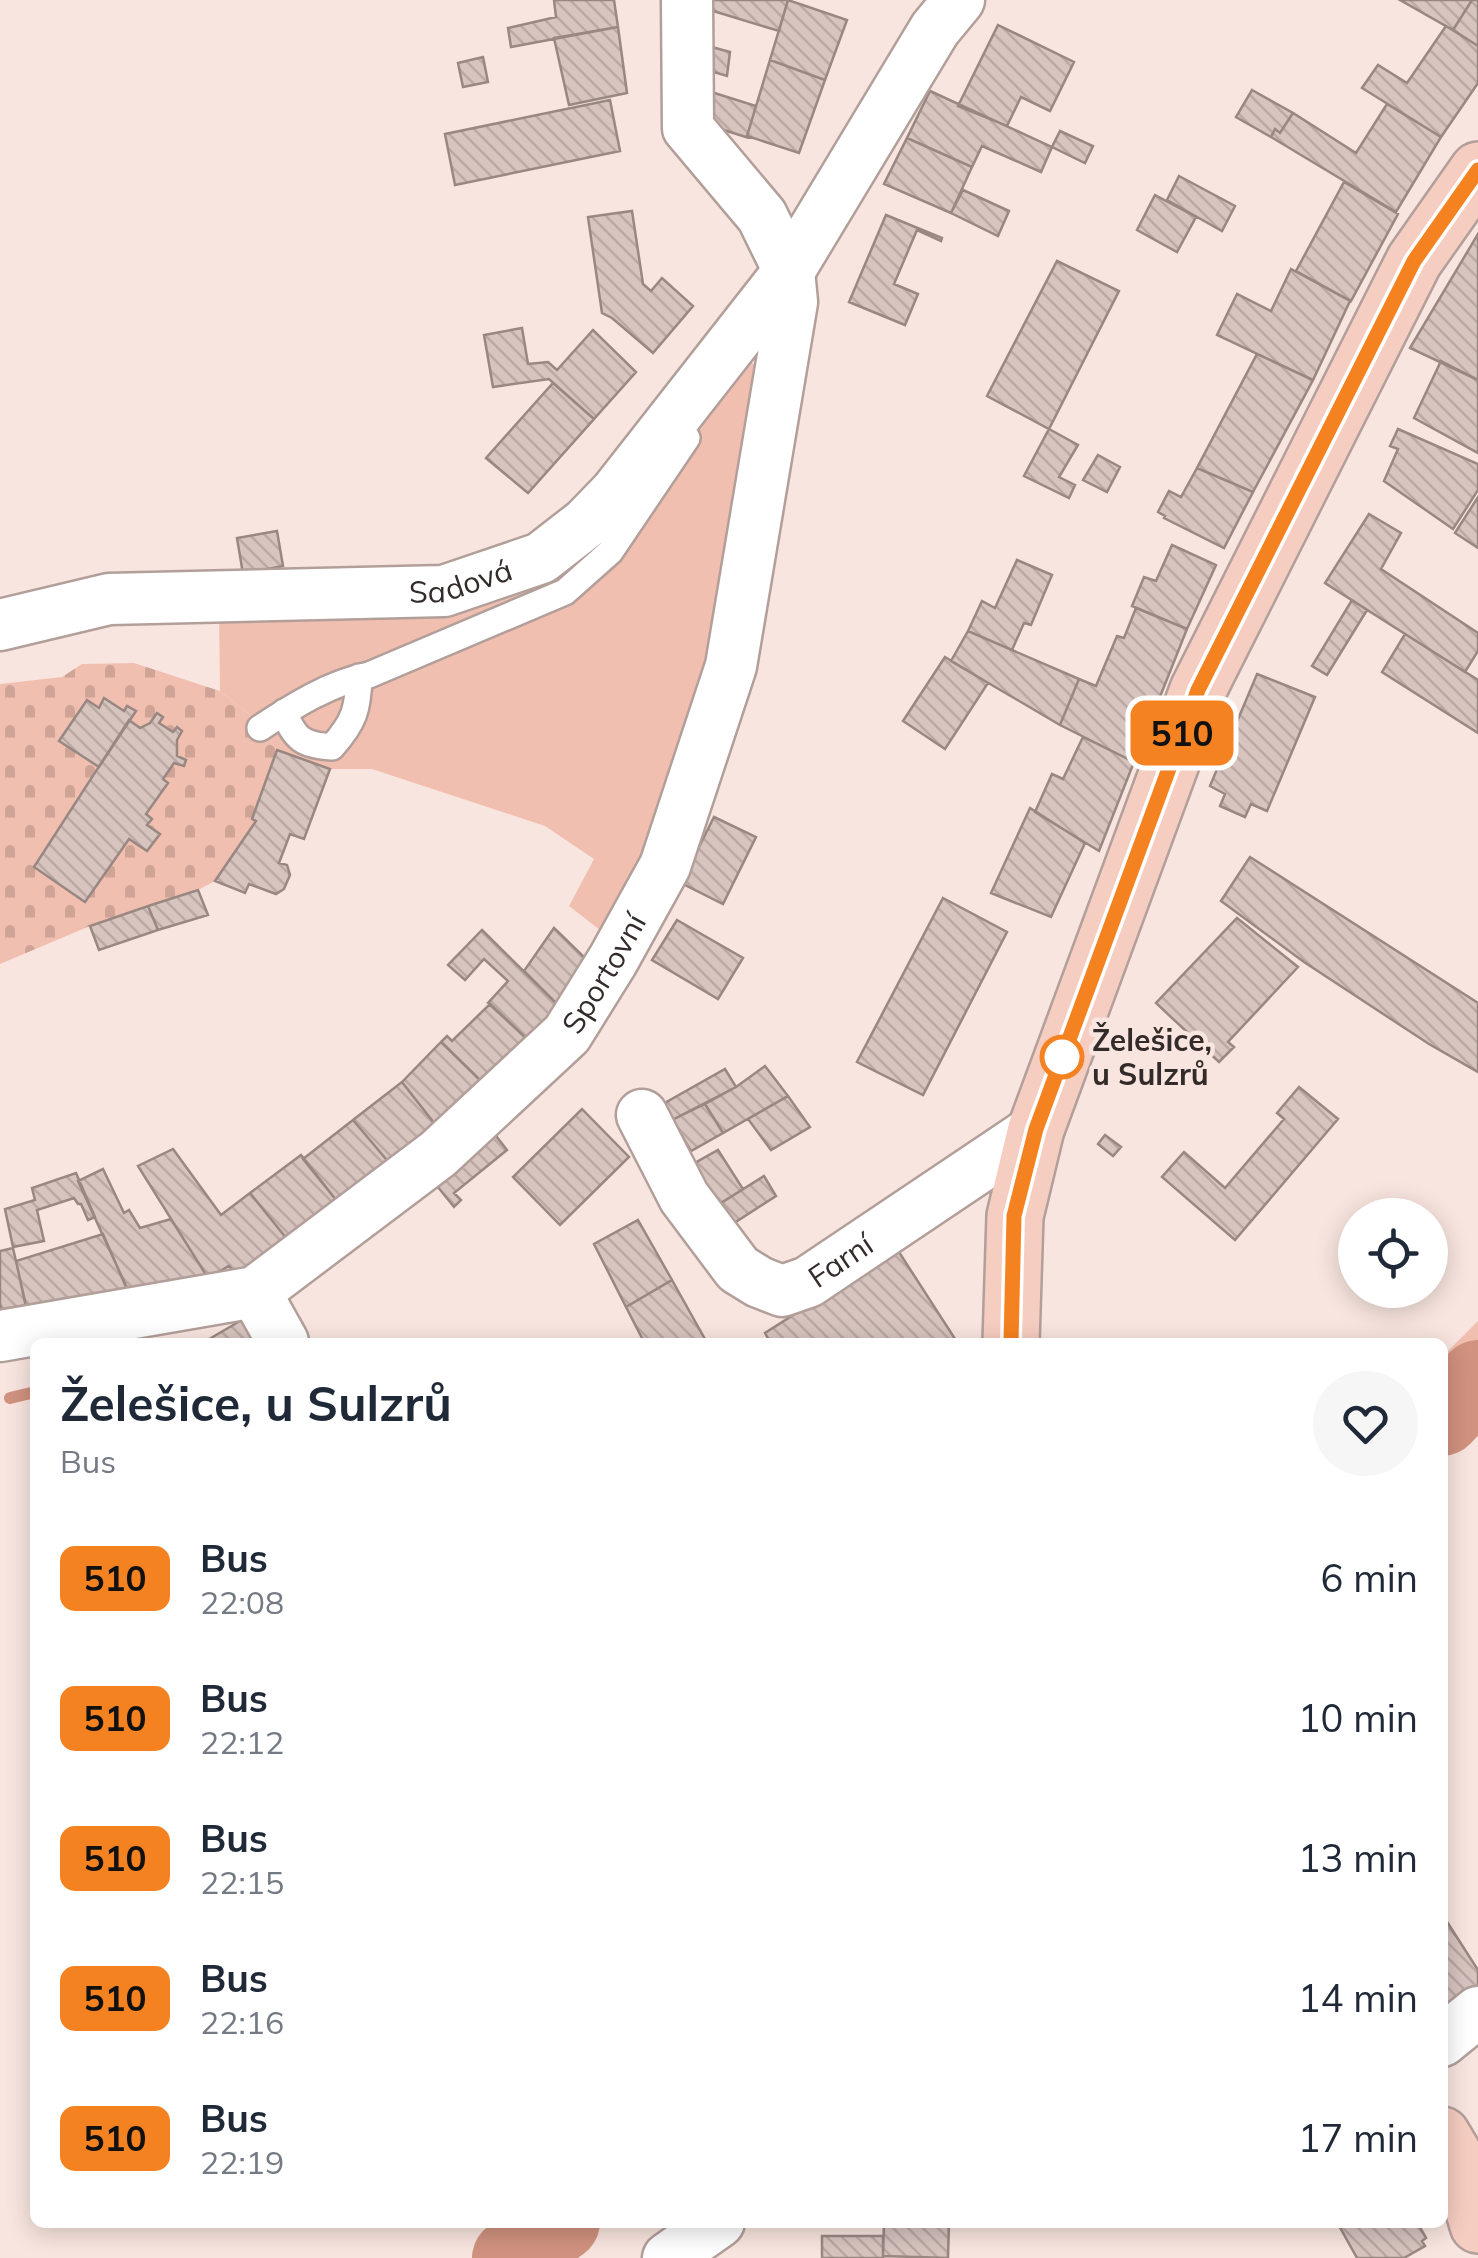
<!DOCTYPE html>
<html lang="en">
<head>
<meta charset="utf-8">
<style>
  :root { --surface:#fff; --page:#f6f6f7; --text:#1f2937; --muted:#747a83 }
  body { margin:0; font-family:Mulish,sans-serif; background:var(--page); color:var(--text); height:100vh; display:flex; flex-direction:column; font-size:38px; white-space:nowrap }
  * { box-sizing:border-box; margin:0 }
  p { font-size:32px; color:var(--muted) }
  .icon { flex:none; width:55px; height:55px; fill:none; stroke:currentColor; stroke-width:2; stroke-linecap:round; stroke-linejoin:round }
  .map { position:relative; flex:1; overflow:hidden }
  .side { position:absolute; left:30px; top:1338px; width:1418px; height:890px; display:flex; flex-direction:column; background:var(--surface); border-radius:15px; box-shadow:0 5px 25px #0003 }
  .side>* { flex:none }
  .badge { padding:0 20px; border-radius:15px; font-size:35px; line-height:65px }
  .tools { position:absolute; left:1338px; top:1198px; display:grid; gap:20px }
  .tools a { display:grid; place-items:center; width:110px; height:110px; border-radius:50%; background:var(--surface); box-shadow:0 5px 25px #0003; font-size:50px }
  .map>.badge { position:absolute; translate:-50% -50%; box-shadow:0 0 0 5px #fff }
  .round { display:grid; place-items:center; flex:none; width:105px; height:105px; border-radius:52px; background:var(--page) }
  .headline { display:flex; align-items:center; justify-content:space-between; height:170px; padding:0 30px }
  h1 { font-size:48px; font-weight:700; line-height:75px }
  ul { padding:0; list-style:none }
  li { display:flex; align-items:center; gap:30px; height:140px; padding:0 30px }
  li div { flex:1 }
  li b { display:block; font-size:38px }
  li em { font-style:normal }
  li .badge { min-width:110px; font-weight:700; text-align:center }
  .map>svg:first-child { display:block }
  .green { fill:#f1bfb0 }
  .forest { fill:url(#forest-crowns) }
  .cemetery { fill:url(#cemetery-stones) }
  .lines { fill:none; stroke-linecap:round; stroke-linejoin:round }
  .stream { stroke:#d1927f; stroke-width:12 }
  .river { stroke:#d1927f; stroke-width:78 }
  .building { fill:url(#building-back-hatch); stroke:#998782; stroke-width:2.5 }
  .lane-casing { stroke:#b29f9a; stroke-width:30 }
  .street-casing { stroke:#b29f9a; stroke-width:55 }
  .secondary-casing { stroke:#b29f9a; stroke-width:60 }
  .lane { stroke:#fff; stroke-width:25 }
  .street { stroke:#fff; stroke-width:50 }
  .secondary { stroke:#f6cdc1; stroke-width:55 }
  .line-casing { stroke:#fff; stroke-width:22 }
  .line { stroke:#f58220; stroke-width:15 }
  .stop-dot { fill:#fff; stroke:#f58220; stroke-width:5 }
  .labels { text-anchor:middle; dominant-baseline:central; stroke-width:9; stroke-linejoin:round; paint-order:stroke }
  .street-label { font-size:30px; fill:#322b29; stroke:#f9e5df }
  .stop-label { font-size:30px; font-weight:bold; fill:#322b29; stroke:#f9e5df; text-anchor:start }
</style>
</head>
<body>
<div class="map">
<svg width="1478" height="2258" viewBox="0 0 1478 2258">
  <defs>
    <pattern id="forest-crowns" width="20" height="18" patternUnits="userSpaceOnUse" patternTransform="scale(2.5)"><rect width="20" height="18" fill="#f1bfb0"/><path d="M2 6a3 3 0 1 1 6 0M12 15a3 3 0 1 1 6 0" fill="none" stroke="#cfa497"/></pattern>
    <pattern id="cemetery-stones" width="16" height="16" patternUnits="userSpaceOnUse" patternTransform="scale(2.5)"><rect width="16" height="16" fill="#f1bfb0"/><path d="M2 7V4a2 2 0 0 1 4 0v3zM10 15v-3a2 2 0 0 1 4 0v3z" fill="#cfa497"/></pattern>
    <pattern id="building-back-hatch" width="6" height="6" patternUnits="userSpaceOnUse" patternTransform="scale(2.5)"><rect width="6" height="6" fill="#d8c4bf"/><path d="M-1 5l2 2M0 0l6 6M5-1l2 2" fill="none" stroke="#baa9a4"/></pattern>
  </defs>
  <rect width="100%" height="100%" fill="#f9e5df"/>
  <path class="green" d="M 742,360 L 763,367 L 708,701 L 613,940 L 569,906 L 594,859 L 545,826 L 372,769 L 330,769 L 277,750 L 249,714 L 220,691 L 219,614 L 552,567 Z"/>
  <path class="forest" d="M 1478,1321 L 1478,1420 L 1443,1450 L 1443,1356 Z"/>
  <path class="cemetery" d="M 134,663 L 220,691 L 249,714 L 277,750 L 252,819 L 256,821 L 215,881 L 198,890 L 90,926 L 0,964 L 0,684 L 62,677 L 82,664 Z"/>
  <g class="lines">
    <path class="stream" d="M 10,1398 L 35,1392"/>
    <path class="river" d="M 1442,1417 L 1478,1379
      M 511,2258 L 561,2222"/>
  </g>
  <path class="building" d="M 554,0 L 614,0 L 618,27 L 511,47 L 508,28 L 556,17 Z
    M 711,0 L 788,0 L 779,31 L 710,10 Z
    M 788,0 L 847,20 L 825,80 L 770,60 Z
    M 1400,0 L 1472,0 L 1453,30 Z
    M 1472,0 L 1478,0 L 1478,46 L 1453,30 Z
    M 998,25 L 1074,62 L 1050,111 L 1021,97 L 1007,126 L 958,106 Z
    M 1446,26 L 1478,46 L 1478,83 L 1441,137 L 1362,88 L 1378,65 L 1407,83 Z
    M 618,27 L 627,93 L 569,105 L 554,38 Z
    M 708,46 L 730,52 L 727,76 L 707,70 Z
    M 483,57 L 488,82 L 463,87 L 458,63 Z
    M 770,60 L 825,80 L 799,153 L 747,136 Z
    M 705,90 L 756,106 L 747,136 L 749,138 L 705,124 Z
    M 1252,90 L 1293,113 L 1280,133 L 1275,129 L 1271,137 L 1236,117 Z
    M 930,91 L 1052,147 L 1041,172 L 982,146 L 972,167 L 907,138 Z
    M 610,100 L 620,151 L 455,185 L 445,134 Z
    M 1387,104 L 1441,137 L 1396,212 L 1271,137 L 1275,129 L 1280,133 L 1293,113 L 1356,153 Z
    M 1060,131 L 1093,146 L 1085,163 L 1052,147 Z
    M 907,138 L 972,167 L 951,213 L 884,184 Z
    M 1179,176 L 1235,206 L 1222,231 L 1167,200 Z
    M 1344,182 L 1398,214 L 1351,301 L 1296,271 Z
    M 963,190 L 1009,211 L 998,236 L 951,213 Z
    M 1155,195 L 1196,217 L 1177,252 L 1137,230 Z
    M 632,211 L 643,284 L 651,291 L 662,278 L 693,306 L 653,353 L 612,318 L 602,313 L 588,217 Z
    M 886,215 L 942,238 L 941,241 L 917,230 L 894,284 L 918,294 L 905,325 L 849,302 Z
    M 1478,234 L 1478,380 L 1410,348 Z
    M 1057,261 L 1119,291 L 1049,429 L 987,396 Z
    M 1291,269 L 1350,301 L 1313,380 L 1217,335 L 1237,294 L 1271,311 Z
    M 522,328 L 528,364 L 548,362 L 557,370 L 593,330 L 636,372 L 594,419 L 549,379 L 493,387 L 484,335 Z
    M 1257,354 L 1313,380 L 1253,492 L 1197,468 Z
    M 1441,361 L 1478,380 L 1478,453 L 1414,418 Z
    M 553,383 L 594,419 L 528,493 L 486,458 Z
    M 1049,429 L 1078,445 L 1059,477 L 1075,485 L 1069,498 L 1024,476 Z
    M 1398,429 L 1478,464 L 1478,490 L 1453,529 L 1384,481 L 1398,449 L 1390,446 Z
    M 1098,455 L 1120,467 L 1107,492 L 1083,480 Z
    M 1197,468 L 1253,492 L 1224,548 L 1164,518 L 1165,516 L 1158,512 L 1169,491 L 1181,497 Z
    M 1478,497 L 1478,548 L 1455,533 Z
    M 1369,514 L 1401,533 L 1381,569 L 1478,633 L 1478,651 L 1465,672 L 1325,583 Z
    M 277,531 L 283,566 L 243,574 L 237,538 Z
    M 1172,545 L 1216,565 L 1187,629 L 1132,606 L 1144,577 L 1156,581 Z
    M 1017,560 L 1052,575 L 1031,625 L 1024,623 L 1012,650 L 968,631 L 982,601 L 995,608 Z
    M 1352,600 L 1367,610 L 1327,675 L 1312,666 Z
    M 1136,608 L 1187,629 L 1134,762 L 1060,725 L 1079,679 L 1096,686 L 1117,636 L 1124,638 Z
    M 968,631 L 1079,679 L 1060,725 L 951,661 Z
    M 1405,634 L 1478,680 L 1478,733 L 1382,672 Z
    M 945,657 L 988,683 L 945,749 L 903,721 Z
    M 1257,674 L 1315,697 L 1267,811 L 1251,804 L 1245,817 L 1220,806 L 1225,794 L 1210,786 Z
    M 104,698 L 124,711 L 127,706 L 136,711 L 99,767 L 59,741 L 87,700 L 99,708 Z
    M 157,713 L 163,717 L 159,723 L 173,732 L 177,727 L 182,731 L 177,740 L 177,756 L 186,760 L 184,766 L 174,763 L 163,779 L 168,783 L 146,814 L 152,819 L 147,825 L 160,834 L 147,851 L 129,839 L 85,902 L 34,867 L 129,720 L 140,728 L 150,723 Z
    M 1083,737 L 1134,762 L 1099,851 L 1035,812 L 1052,774 L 1063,779 Z
    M 277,750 L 330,769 L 304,839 L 290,834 L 279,863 L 287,865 L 290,875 L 284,889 L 276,894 L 249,884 L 245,893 L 215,881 L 256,821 L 252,819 Z
    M 1030,808 L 1085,843 L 1051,917 L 991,893 Z
    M 714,817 L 756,837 L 723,904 L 681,883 Z
    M 1250,857 L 1478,1003 L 1478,1072 L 1429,1044 L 1304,962 L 1221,901 Z
    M 198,890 L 208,915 L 158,930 L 148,906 Z
    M 943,898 L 1007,932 L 923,1095 L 857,1062 Z
    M 148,906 L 158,930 L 99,950 L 90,926 Z
    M 1237,918 L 1298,967 L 1228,1042 L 1234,1047 L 1219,1062 L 1156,1003 Z
    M 677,920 L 743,958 L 718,999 L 652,960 Z
    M 554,928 L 588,961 L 557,1004 L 524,971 Z
    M 482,930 L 558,1005 L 528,1040 L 488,1003 L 508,981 L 484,959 L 465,980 L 448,965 Z
    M 490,1004 L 527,1039 L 483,1083 L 441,1042 L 447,1036 L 452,1041 Z
    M 441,1042 L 483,1083 L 438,1128 L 402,1082 Z
    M 765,1066 L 788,1096 L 723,1133 L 705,1104 L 736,1087 Z
    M 725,1069 L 736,1087 L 672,1120 L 663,1104 Z
    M 402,1082 L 438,1128 L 391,1165 L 353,1120 Z
    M 1299,1087 L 1338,1119 L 1235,1240 L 1162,1177 L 1184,1152 L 1225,1188 L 1284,1119 L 1277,1113 Z
    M 788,1096 L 810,1127 L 771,1150 L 748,1119 Z
    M 705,1104 L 723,1133 L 691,1151 L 672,1120 Z
    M 582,1109 L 629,1157 L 560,1225 L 513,1177 Z
    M 353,1120 L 391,1165 L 340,1205 L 303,1159 Z
    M 493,1132 L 507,1150 L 454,1193 L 461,1200 L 454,1207 L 433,1181 Z
    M 1105,1135 L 1121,1147 L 1113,1156 L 1098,1144 Z
    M 173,1149 L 221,1215 L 250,1193 L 291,1244 L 248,1278 L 235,1274 L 229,1266 L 208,1278 L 138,1166 Z
    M 718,1150 L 743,1189 L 718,1205 L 693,1164 Z
    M 301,1155 L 340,1205 L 291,1244 L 250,1193 Z
    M 103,1169 L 124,1213 L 129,1210 L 140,1228 L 171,1219 L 208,1278 L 133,1301 L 78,1181 Z
    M 76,1173 L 95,1217 L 88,1220 L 81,1204 L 78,1204 L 74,1198 L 37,1210 L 44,1241 L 13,1247 L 5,1209 L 35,1200 L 32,1188 Z
    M 764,1176 L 776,1196 L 731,1225 L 718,1205 Z
    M 638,1220 L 672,1280 L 626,1307 L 594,1244 Z
    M 103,1234 L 133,1303 L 29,1321 L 16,1261 Z
    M 13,1248 L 27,1310 L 2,1314 L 0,1303 L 0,1251 Z
    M 897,1249 L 957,1342 L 770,1342 L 765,1333 Z
    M 672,1280 L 706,1341 L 644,1342 L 626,1307 Z
    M 257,1311 L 272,1342 L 203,1342 L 211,1338 Z
    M 1442,1914 L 1478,1970 L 1478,1986 L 1442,2008 Z
    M 884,2222 L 949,2222 L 948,2258 L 883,2256 Z
    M 1337,2222 L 1417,2222 L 1426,2238 L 1422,2241 L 1425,2246 L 1404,2258 L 1357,2258 Z
    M 822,2236 L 883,2236 L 883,2258 L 822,2258 Z"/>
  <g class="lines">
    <defs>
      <path id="lane" d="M 284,712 C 295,739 302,745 332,747 C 354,722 358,710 359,677
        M 260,728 C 293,706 330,683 369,675 L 565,592 L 610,552 L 687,438"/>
      <g id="street">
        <path id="s1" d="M 0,625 L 109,599 L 444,591 L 541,558 L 586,523 L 616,492 L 789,271 L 935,29 L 959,0"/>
        <path id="s2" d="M 642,1115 L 684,1197 L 738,1269 L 759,1282 L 782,1291 L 808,1282 L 1036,1129"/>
        <path d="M 255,1292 L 283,1342"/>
        <path id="s3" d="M 0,1336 L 255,1292 L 438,1154 L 567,1034 L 613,960 L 665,866 L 731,666 L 792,302 L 789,271 L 762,216 L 688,128 L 687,0"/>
        <path d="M 1442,2041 L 1478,2012"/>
        <path d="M 668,2258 L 719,2222"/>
      </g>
      <path id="secondary" d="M 1011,1342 L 1015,1216 L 1036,1129 L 1198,690 L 1414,261 L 1478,170
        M 1442,2135 L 1461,2167 L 1478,2225"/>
    </defs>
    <use href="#lane" class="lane-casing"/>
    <use href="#street" class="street-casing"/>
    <use href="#secondary" class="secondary-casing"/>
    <use href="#lane" class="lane"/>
    <use href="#street" class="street"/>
    <use href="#secondary" class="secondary"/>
  </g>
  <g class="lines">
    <defs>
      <path id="line" d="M 1011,1342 L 1014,1216 L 1036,1129 L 1198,690 L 1414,261 L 1478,170"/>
    </defs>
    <use href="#line" class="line-casing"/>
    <use href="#line" class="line"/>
  </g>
  <circle class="stop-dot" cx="1062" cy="1057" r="20"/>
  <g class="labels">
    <g class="street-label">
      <text stroke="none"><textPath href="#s1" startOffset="465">Sadová</textPath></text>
      <text stroke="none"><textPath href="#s3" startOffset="735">Sportovní</textPath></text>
      <text stroke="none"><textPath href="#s2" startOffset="298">Farní</textPath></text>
    </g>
    <g class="stop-label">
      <text x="1092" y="1040">Želešice,<tspan x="1092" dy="34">u Sulzrů</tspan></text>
    </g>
  </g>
</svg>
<div class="tools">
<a><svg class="icon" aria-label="locate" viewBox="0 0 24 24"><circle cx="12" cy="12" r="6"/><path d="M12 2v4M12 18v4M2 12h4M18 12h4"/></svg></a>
</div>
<b class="badge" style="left:1182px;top:733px;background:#f58220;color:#111">510</b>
<section class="side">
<div class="headline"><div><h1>Želešice, u Sulzrů</h1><p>Bus</p></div><a class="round"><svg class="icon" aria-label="heart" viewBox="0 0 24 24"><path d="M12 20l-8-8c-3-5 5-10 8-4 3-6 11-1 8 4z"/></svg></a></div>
<ul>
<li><span class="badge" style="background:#f58220;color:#111">510</span><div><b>Bus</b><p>22:08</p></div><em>6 min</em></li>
<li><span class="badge" style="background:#f58220;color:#111">510</span><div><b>Bus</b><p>22:12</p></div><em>10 min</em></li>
<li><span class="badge" style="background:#f58220;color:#111">510</span><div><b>Bus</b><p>22:15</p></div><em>13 min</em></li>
<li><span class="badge" style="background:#f58220;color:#111">510</span><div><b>Bus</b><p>22:16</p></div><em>14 min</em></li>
<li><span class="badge" style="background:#f58220;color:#111">510</span><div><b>Bus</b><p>22:19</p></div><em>17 min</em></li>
</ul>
</section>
</div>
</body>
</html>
